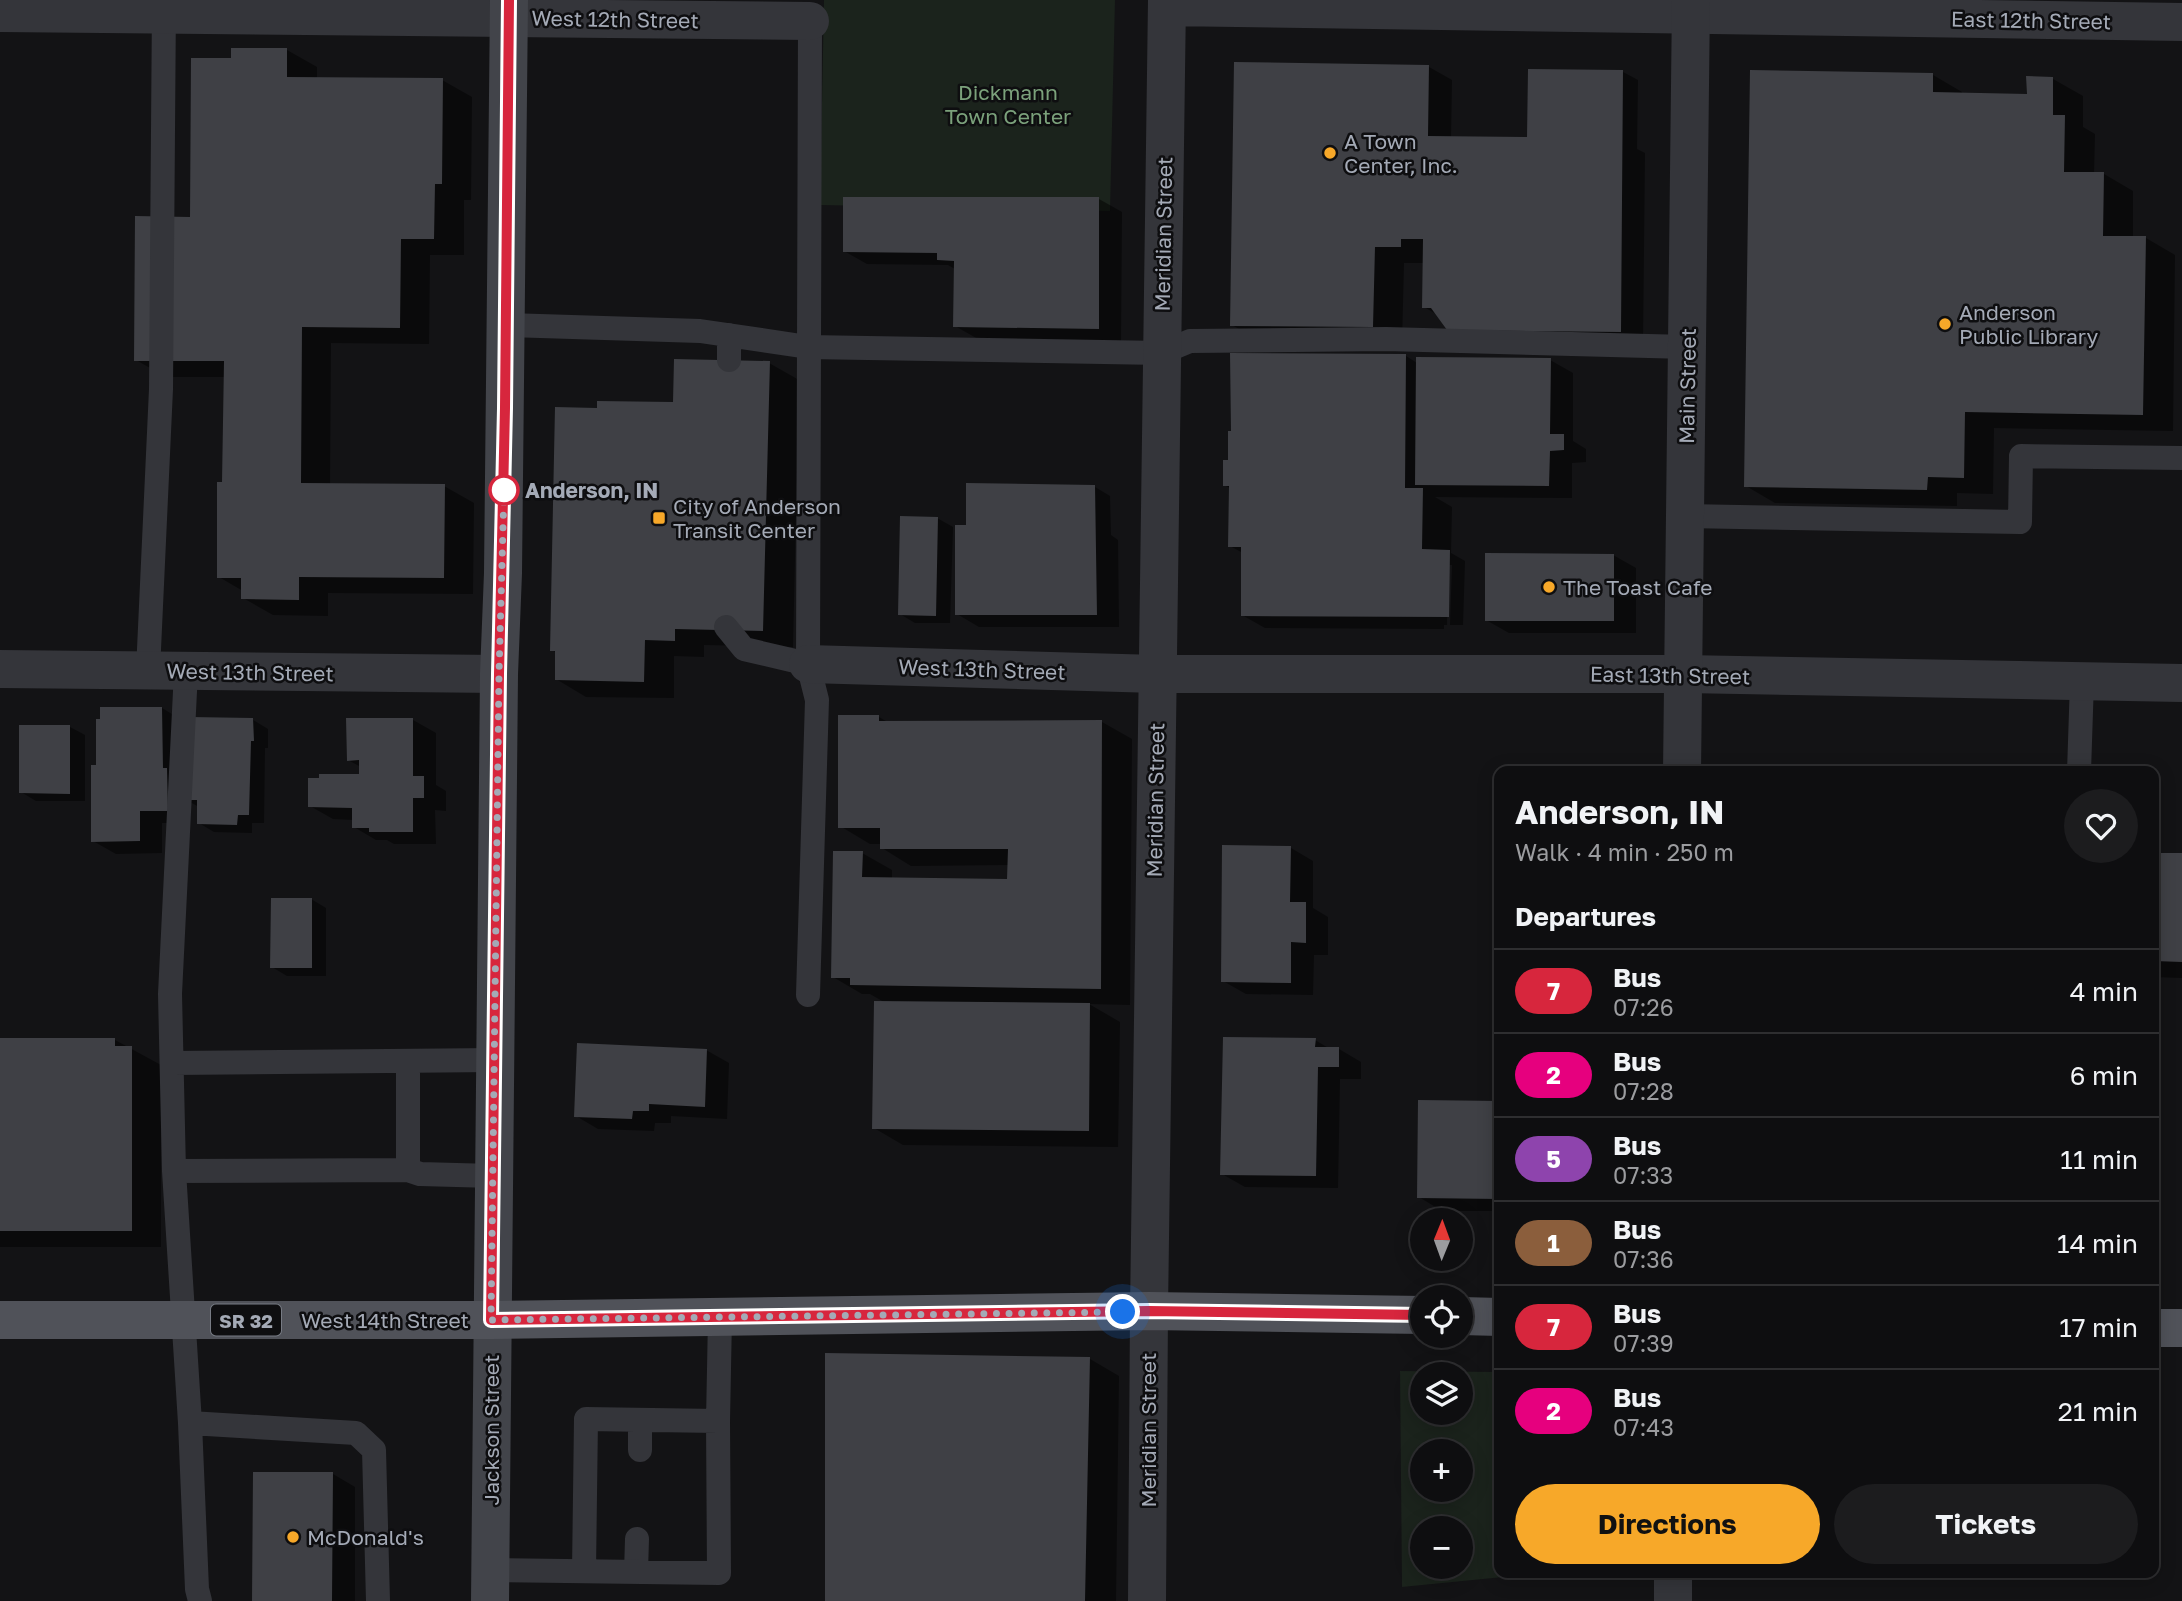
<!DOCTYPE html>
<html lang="en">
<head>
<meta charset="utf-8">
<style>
  :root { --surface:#0e0e10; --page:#1c1c1e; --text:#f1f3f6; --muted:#9b9c9f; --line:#2e2e30; --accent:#f7a829 }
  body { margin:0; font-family:"Golos Text",sans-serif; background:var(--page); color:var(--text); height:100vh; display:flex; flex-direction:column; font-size:26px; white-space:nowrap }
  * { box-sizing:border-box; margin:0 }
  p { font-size:23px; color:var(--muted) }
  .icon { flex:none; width:38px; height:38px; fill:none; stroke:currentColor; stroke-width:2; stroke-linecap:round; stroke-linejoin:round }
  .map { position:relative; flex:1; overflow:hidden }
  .side { position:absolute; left:1494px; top:766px; width:665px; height:812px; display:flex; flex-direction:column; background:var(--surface); border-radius:14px; box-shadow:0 4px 18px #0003,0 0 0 2px var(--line) }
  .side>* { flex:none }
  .badge { padding:0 14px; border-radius:23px; font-size:24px; line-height:46px }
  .needle { width:46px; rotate:1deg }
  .buttons { position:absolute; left:1410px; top:1208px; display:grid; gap:14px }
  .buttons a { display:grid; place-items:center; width:63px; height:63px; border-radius:50%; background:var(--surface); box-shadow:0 4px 18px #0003,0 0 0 2px var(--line); font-size:35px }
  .you { position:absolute; width:35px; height:35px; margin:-18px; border:5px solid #fff; border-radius:50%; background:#1a73e8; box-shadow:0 0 0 10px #1a73e833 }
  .map>.badge { position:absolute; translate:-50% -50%; box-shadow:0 0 0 4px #fff }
  h2 { padding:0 21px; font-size:26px; line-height:63px }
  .round { display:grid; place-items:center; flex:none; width:74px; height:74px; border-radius:37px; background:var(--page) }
  .headline { display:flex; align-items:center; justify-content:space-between; height:119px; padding:0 21px }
  h1 { font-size:33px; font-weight:700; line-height:52px }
  .cta { display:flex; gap:14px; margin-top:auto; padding:14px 21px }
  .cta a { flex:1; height:80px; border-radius:42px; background:var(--accent); color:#111; font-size:28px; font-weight:700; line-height:80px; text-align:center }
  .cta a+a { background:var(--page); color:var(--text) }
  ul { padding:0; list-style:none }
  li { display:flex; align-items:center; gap:21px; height:84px; padding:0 21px; border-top:2px solid var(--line) }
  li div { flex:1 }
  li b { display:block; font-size:26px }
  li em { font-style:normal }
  li .badge { min-width:77px; font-weight:700; text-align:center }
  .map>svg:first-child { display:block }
  .green { fill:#1b231c; fill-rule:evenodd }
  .shadow { fill:#0007 }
  .building { fill:#3f4045 }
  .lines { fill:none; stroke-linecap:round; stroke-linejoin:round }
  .service { stroke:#34353a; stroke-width:24 }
  .minor { stroke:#34353a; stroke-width:38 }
  .tertiary { stroke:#34353a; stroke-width:38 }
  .secondary { stroke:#42444a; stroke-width:38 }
  .primary { stroke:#505259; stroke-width:38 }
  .line-casing { stroke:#fff; stroke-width:16 }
  .line { stroke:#d7263d; stroke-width:10 }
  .walk { stroke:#a4aab6; stroke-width:7; stroke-dasharray:0 12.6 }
  .poi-dot { fill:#f7a829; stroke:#0e0e10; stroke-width:2.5 }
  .stop-dot { fill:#fff; stroke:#d7263d; stroke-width:3.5 }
  .labels { text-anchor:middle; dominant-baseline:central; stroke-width:5; stroke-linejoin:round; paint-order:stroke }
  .shield { fill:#0e0e10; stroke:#777b84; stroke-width:2 }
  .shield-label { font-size:19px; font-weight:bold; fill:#a4aab6 }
  .street-label { font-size:21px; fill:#a4aab6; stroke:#0e0e10 }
  .park-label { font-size:21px; fill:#7ba17b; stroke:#0e0e10 }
  .poi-label { font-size:21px; fill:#a4aab6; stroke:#0e0e10; text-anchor:start }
  .stop-label { font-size:21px; font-weight:bold; fill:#a4aab6; stroke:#0e0e10; text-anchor:start }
</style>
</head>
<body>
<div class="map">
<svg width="2182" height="1601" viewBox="0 0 2182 1601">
  <rect width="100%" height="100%" fill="#131315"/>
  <path class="green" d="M 824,0 L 1115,0 L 1110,211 L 820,205 Z
    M 1400,1371 L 1500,1372 L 1500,1573 L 1545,1573 L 1402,1587 ZM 1423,1374 L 1461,1374 L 1461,1412 L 1423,1412 ZM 1423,1451 L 1461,1451 L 1461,1489 L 1423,1489 ZM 1423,1528 L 1461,1528 L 1461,1566 L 1423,1566 Z"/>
  <path class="shadow" d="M 287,50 L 317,67 L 317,79 L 442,80 L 472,97 L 471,200 L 464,200 L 464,255 L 430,255 L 429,344 L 331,343 L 330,485 L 444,486 L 474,503 L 473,594 L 328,593 L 328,616 L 273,615 L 243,598 L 243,591 L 219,577 L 224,484 L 225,377 L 166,377 L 136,360 L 191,219 L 233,59 Z
    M 1429,67 L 1452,80 L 1451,138 L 1529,139 L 1623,72 L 1638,80 L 1637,149 L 1645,153 L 1643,344 L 1438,315 L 1424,307 L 1424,263 L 1404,263 L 1402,343 L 1262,342 L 1232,325 Z
    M 1933,75 L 1962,92 L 1962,94 L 2028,95 L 2053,79 L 2083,96 L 2083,127 L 2095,134 L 2094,174 L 2104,174 L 2133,191 L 2133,238 L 2146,238 L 2175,255 L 2173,431 L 1994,428 L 1993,494 L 1957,493 L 1957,506 L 1775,503 L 1746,486 Z
    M 1099,199 L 1122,212 L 1121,341 L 978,339 L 955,326 L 955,269 L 948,265 L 867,264 L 844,251 Z
    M 1406,356 L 1417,363 L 1550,360 L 1573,373 L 1573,441 L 1586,449 L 1586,462 L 1572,463 L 1572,498 L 1435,497 L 1452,507 L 1451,553 L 1465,561 L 1463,625 L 1450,625 L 1452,565 L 1448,565 L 1447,625 L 1444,625 L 1444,629 L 1265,628 L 1242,615 L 1243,553 L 1230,546 L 1230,488 L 1224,485 L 1229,462 Z
    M 769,363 L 799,380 L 793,647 L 704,645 L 704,657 L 674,656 L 674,698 L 586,697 L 556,679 L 557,653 L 552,650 L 599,409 L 674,404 Z
    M 1095,487 L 1110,496 L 1111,535 L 1118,540 L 1119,627 L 979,627 L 957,614 L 967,527 Z
    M 937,518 L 953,527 L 950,623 L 915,623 L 900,614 Z
    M 1613,555 L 1636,568 L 1636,633 L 1509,633 L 1486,620 Z
    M 162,708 L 185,722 L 253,720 L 268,729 L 268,748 L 265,748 L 264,823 L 252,823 L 252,833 L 214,832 L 199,823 L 199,807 L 190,802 L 190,823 L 162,823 L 162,853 L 116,854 L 93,841 L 98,767 Z
    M 879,717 L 889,723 L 1102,722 L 1132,739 L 1130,1005 L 1089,1004 L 1120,1022 L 1118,1147 L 903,1145 L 874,1128 L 884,1002 L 870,994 L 862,994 L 833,977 L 862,853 L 892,870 L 892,879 L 1009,881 L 1009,865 L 911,866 L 882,848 L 882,844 L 870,844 L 840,826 Z
    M 413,720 L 436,733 L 436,785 L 446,791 L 446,811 L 435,810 L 436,844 L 394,844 L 387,840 L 376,840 L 354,827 L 354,820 L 333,819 L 310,806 L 361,776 L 361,767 L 348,760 Z
    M 70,727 L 85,735 L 85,801 L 36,801 L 21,792 Z
    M 1291,848 L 1313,861 L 1313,908 L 1328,917 L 1328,955 L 1314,955 L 1313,995 L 1246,994 L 1223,981 Z
    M 2154,855 L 2182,855 L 2182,978 L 2154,977 Z
    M 311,899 L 326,908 L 326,976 L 287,976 L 272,967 Z
    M 0,1040 L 115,1040 L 161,1065 L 161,1247 L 0,1247 Z
    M 1315,1040 L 1330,1049 L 1339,1049 L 1361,1062 L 1361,1079 L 1340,1079 L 1338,1188 L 1245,1187 L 1222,1174 Z
    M 706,1050 L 729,1063 L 727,1119 L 671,1116 L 671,1123 L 655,1123 L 654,1131 L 598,1129 L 576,1116 Z
    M 1500,1103 L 1500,1211 L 1442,1211 L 1419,1197 Z
    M 1090,1359 L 1119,1376 L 1116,1601 L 826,1601 Z
    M 333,1474 L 355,1487 L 355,1601 L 254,1601 Z"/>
  <path class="building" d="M 231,48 L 287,48 L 287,77 L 443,78 L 442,184 L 435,184 L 434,239 L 401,239 L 400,328 L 302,327 L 301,483 L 445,484 L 444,578 L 299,577 L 299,600 L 241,599 L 241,578 L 217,578 L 217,482 L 222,482 L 224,361 L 134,361 L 135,216 L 190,217 L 191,58 L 231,58 Z
    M 1234,62 L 1429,65 L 1428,136 L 1527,137 L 1528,69 L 1623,70 L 1621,332 L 1447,330 L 1431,308 L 1422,308 L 1423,239 L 1401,239 L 1401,247 L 1375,247 L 1373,327 L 1230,326 Z
    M 1750,70 L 1933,73 L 1933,92 L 2027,94 L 2026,76 L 2053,77 L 2053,115 L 2065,115 L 2064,172 L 2104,172 L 2103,236 L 2146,236 L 2143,415 L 1965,412 L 1964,478 L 1928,477 L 1927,490 L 1744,487 Z
    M 843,197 L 1099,197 L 1099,329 L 953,327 L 954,261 L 937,260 L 937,253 L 843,252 Z
    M 1230,353 L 1406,354 L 1405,488 L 1423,488 L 1422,549 L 1450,550 L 1449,617 L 1241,616 L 1241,547 L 1228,547 L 1229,486 L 1223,486 L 1223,460 L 1228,460 L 1228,431 L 1231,431 Z
    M 1416,357 L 1551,358 L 1550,434 L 1564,434 L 1564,450 L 1550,451 L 1549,486 L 1415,485 Z
    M 674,359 L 770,361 L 763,631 L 675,629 L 675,641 L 645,640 L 644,682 L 555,680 L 555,651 L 550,651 L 555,407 L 597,408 L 597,401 L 673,402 Z
    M 966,483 L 1095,485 L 1097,615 L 955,615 L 955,525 L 966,525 Z
    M 900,516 L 938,517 L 936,616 L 898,615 Z
    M 1485,553 L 1614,554 L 1614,621 L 1485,621 Z
    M 100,707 L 162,707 L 163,768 L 167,768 L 168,811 L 140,811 L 140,841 L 91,842 L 91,765 L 96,765 L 96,719 L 100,719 Z
    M 838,715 L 879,715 L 879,721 L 1102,720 L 1101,989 L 850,985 L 850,978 L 831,978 L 833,851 L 863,851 L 862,877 L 1007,879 L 1008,849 L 880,849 L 880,828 L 838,828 Z
    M 190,717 L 253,718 L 254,741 L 251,741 L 249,815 L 238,815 L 237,825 L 197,824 L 197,800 L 184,800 Z
    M 346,718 L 413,718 L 413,776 L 424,776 L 424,798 L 413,798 L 413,832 L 369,832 L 369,828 L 352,828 L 352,808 L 308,807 L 308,778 L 319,778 L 319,774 L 359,774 L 359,760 L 347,761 Z
    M 19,725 L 70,725 L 70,794 L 19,793 Z
    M 1222,845 L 1291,846 L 1290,902 L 1306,902 L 1306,943 L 1291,942 L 1291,983 L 1221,982 Z
    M 2154,853 L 2182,853 L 2182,962 L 2154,961 Z
    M 271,898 L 312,898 L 312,968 L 270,968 Z
    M 874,1001 L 1090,1003 L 1089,1131 L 872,1129 Z
    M 1223,1037 L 1316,1038 L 1315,1047 L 1339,1047 L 1339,1067 L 1318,1067 L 1316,1176 L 1220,1175 Z
    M 0,1038 L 115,1038 L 115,1046 L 132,1046 L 132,1231 L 0,1231 Z
    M 577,1043 L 707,1049 L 705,1107 L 649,1104 L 649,1111 L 633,1111 L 632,1119 L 574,1117 Z
    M 1418,1100 L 1500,1101 L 1500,1199 L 1417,1198 Z
    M 825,1353 L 1090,1357 L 1085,1601 L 825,1601 Z
    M 253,1472 L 333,1472 L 332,1601 L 252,1601 Z"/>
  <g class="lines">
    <path class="service" d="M 506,325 L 700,331 L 808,347 L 1161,353 L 1190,341 L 1386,339 L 1687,347
      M 729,360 L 729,335
      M 1685,516 L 2020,522 L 2021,456 L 2182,458
      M 726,627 L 744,649 L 808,664
      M 148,671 L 161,389 L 164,1
      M 186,671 L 170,994 L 174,1171 L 190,1423 L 197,1589 L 200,1601
      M 2079,772 L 2082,681
      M 808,995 L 817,700 L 808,664 L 810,21
      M 408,1061 L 408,1170 L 420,1174 L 493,1176
      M 173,1063 L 495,1060
      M 174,1171 L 408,1170
      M 190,1423 L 356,1433 L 374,1450 L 378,1601
      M 640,1450 L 640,1420
      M 490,1570 L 719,1573 L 718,1421 L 720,1317
      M 584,1571 L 586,1419 L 718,1421
      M 636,1572 L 637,1539"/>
    <path class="minor" d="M 1167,7 L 2182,22
      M 0,13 L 810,21
      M 808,664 L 1157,674 L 1684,674 L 2182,683
      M 0,669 L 499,674
      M 1147,1601 L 1149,1311 L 1167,0"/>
    <path class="tertiary" d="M 1682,772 L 1691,0
      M 1673,1601 L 1673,1573"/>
    <path class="secondary" d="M 490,1601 L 499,674 L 503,573 L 509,0"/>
    <path class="primary" d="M 1461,1316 L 1500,1317
      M 0,1320 L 491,1320 L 1149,1311 L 1423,1315
      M 2154,1328 L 2182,1328"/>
  </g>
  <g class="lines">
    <defs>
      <path id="line" d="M 509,0 L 505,408 L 499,674 L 491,1320 L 1149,1311 L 1423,1315"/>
    </defs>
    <use href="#line" class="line-casing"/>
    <use href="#line" class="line"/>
    <path class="walk" d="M 504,490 L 499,674 L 491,1320 L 1123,1312"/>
  </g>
  <g class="poi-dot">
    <circle cx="1330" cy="153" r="7"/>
    <circle cx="1945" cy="324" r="7"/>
    <rect x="652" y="511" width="14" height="14" rx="3.5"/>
    <circle cx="1549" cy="587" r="7"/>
    <circle cx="293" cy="1537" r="7"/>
  </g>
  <circle class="stop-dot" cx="504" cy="490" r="14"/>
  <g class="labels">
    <rect class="shield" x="211" y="1304.5" width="70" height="31" rx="5"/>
    <g class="shield-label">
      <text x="246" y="1320">SR 32</text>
    </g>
    <g class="street-label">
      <text transform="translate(615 19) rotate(1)">West 12th Street</text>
      <text transform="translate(2031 20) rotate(1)">East 12th Street</text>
      <text transform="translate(1163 234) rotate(-89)">Meridian Street</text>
      <text transform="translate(1687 386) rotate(-89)">Main Street</text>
      <text transform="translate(982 669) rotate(2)">West 13th Street</text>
      <text transform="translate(250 672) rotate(1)">West 13th Street</text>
      <text transform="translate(1670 675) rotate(1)">East 13th Street</text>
      <text transform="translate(1155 800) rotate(-89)">Meridian Street</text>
      <text x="385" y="1320">West 14th Street</text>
      <text transform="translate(491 1430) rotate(-90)">Jackson Street</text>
      <text transform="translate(1148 1430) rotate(-90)">Meridian Street</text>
    </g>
    <g class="park-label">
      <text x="1008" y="92">Dickmann<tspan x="1008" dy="24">Town Center</tspan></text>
    </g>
    <g class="poi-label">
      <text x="1344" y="141">A Town<tspan x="1344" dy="24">Center, Inc.</tspan></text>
      <text x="1959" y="312">Anderson<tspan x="1959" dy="24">Public Library</tspan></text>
      <text x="673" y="506">City of Anderson<tspan x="673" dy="24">Transit Center</tspan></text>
      <text x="1563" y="587">The Toast Cafe</text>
      <text x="307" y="1537">McDonald's</text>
    </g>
    <g class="stop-label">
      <text x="525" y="490">Anderson, IN</text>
    </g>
  </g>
</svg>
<div class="buttons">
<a><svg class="needle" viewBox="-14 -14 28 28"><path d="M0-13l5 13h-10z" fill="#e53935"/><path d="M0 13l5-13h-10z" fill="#9b9c9f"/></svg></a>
<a><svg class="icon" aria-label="locate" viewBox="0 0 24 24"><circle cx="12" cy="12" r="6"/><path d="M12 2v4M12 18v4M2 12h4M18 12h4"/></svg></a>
<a><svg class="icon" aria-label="layers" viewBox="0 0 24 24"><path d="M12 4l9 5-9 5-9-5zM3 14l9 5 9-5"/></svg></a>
<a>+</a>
<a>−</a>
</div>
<div class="you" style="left:1123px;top:1312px"></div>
<section class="side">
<div class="headline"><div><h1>Anderson, IN</h1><p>Walk · 4 min · 250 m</p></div><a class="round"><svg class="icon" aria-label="heart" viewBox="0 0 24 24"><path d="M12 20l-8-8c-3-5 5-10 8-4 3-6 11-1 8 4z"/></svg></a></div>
<h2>Departures</h2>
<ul>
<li><span class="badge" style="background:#d7263d;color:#fff">7</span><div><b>Bus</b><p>07:26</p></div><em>4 min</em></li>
<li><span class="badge" style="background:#e6007e;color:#fff">2</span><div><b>Bus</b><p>07:28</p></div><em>6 min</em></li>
<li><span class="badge" style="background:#8e44ad;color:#fff">5</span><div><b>Bus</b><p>07:33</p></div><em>11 min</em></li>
<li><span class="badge" style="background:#8b5e3c;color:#fff">1</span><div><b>Bus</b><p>07:36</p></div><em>14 min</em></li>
<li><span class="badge" style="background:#d7263d;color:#fff">7</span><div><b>Bus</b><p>07:39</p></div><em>17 min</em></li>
<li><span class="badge" style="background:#e6007e;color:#fff">2</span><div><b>Bus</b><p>07:43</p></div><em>21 min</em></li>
</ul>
<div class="cta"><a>Directions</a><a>Tickets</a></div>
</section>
</div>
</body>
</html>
